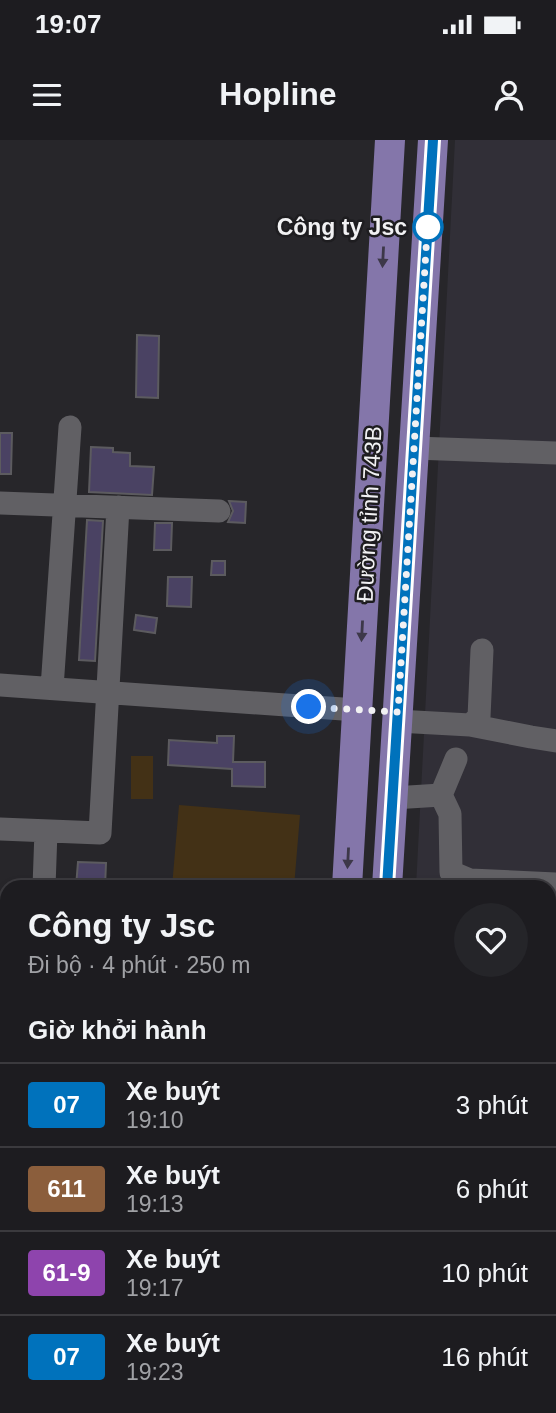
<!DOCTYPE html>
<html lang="vi">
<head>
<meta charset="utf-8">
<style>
  :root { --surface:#1d1c20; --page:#252529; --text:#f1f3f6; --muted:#a0a1a5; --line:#3b3a3e }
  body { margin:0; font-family:Helvetica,sans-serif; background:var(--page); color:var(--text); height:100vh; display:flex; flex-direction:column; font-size:26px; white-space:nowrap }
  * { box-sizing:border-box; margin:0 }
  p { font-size:23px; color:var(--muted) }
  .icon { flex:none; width:38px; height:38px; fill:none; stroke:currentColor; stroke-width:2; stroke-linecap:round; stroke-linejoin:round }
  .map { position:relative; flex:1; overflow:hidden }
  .side { position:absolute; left:0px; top:740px; width:556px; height:534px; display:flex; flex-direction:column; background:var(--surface); border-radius:21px 21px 0 0; box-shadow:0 4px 10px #0003,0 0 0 2px var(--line) }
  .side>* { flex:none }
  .badge { padding:0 14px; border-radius:5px; font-size:24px; line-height:46px }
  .you { position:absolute; width:35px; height:35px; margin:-18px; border:5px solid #fff; border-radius:50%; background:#1a73e8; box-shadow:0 0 0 10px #1a73e833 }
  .map>.badge { position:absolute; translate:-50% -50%; box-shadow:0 0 0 4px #fff }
  h2 { padding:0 28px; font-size:26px; line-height:63px }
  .round { display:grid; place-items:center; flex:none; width:74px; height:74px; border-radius:37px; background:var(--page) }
  .overview { display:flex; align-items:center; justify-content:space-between; height:119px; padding:0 28px }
  h1 { font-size:33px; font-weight:800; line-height:52px }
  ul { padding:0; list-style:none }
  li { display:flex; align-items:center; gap:21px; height:84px; padding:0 28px; border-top:2px solid var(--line) }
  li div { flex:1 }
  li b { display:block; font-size:26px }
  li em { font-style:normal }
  li .badge { min-width:77px; font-weight:700; text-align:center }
  .status { display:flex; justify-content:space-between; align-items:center; height:49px; padding:0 35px; background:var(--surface); direction:ltr }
  .status svg { height:19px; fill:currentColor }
  header { display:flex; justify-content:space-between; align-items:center; height:91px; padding:0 28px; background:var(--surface); font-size:32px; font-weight:800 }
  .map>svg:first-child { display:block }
  .built { fill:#312f37 }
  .green { fill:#433116 }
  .water { fill:#190b00 }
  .building { fill:#4a4263; stroke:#5c5b5f; stroke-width:2 }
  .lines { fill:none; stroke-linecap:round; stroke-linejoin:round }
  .minor { stroke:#616064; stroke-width:23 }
  .major { stroke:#8476aa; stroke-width:30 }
  .oneway { fill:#3d3849 }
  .line-casing { stroke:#fff; stroke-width:16 }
  .line { stroke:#0072bc; stroke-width:10 }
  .walk { stroke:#f1f1f3; stroke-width:7; stroke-dasharray:0 12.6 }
  .stop-dot { fill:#fff; stroke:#0072bc; stroke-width:3.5 }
  .labels { text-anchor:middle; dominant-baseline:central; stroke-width:5; stroke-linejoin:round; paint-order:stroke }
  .stop-label { font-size:23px; font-weight:bold; fill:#f1f1f3; stroke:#1e1d20; text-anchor:end }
  .street-label { font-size:23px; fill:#f1f1f3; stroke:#1e1d20 }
</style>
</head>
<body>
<div class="status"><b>19:07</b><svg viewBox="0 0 49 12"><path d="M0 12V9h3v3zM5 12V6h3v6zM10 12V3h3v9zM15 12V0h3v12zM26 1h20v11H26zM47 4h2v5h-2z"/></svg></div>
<header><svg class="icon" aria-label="menu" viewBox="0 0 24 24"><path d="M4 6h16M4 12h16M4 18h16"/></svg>Hopline<svg class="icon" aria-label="person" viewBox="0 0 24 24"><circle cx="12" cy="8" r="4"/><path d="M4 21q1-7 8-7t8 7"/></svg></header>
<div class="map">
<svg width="556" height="1273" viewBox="0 0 556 1273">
  <rect width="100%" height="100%" fill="#27262a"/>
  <path class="built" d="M 455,0 L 556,0 L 556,1273 L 388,1273 L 388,1267 L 550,1267 L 550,747 L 416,747 Z"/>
  <path class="green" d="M 131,616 L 153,616 L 153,659 L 131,659 Z
    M 179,665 L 300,675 L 294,747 L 172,747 Z"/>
  <path class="water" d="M 0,924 L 7,924 L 7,971 L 0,970 Z"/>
  <path class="building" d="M 137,195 L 159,196 L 158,258 L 136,257 Z
    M 0,293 L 12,293 L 11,334 L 0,334 Z
    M 91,307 L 113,308 L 113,312 L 130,313 L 130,326 L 154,327 L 152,355 L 89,352 Z
    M 229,361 L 246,362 L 245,383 L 228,382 L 233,371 Z
    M 87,380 L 103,381 L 95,521 L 79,520 Z
    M 155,383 L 172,383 L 171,410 L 154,410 Z
    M 212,421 L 225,421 L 225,435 L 211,435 Z
    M 168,437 L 192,437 L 191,467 L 167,466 Z
    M 136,475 L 157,478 L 155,493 L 134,490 Z
    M 217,596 L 234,596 L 233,622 L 265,622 L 265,647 L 232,646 L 232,629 L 168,625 L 169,600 L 217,603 Z
    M 78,722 L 106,723 L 105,747 L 76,747 Z"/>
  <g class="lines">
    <path class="minor" d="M 414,308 L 556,313
      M 0,363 L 219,371
      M 0,545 L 357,570
      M 52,548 L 70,287
      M 397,581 L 470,585 L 479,577 L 482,510
      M 470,585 L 531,597 L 556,601
      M 441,655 L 456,619
      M 393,658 L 441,655 L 450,674 L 451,732 L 470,740 L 556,744
      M 0,689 L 100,693 L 118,367
      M 44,747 L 46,691
      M 550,776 L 556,777
      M 0,834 L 7,834
      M 0,984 L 7,985
      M 0,1199 L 7,1200
      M 146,1273 L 146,1267"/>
    <path class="major" d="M 347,747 L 390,0
      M 387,747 L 433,0
      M 315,1273 L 316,1267
      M 355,1273 L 355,1267"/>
  </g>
  <defs><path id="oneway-solid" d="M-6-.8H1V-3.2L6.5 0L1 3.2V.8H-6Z" transform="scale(1.75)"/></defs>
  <g class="oneway">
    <use href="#oneway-solid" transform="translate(383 117) rotate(93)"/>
    <use href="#oneway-solid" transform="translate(362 491) rotate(93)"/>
    <use href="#oneway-solid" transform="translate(348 718) rotate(93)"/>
  </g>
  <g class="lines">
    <defs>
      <path id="line" d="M 387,747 L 433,0"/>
    </defs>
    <use href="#line" class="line-casing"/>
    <use href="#line" class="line"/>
    <path class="walk" d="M 309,567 L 398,572 L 428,77 L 428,87"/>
  </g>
  <circle class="stop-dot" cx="428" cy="87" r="14"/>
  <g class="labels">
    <g class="stop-label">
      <text x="407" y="87">Công ty Jsc</text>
    </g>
    <g class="street-label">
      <text transform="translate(369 374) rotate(-87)">Đường tỉnh 743B</text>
    </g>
  </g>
</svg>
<div class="you" style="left:309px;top:567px"></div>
<section class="side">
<div class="overview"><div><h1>Công ty Jsc</h1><p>Đi bộ · 4 phút · 250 m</p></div><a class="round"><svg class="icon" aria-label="heart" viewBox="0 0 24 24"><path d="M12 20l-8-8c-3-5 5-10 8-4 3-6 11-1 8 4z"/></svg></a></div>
<h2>Giờ khởi hành</h2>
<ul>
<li><span class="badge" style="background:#0072bc;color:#fff">07</span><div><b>Xe buýt</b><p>19:10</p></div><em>3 phút</em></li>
<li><span class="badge" style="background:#8b5e3c;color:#fff">611</span><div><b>Xe buýt</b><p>19:13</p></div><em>6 phút</em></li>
<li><span class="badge" style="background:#8e44ad;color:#fff">61-9</span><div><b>Xe buýt</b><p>19:17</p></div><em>10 phút</em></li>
<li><span class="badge" style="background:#0072bc;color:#fff">07</span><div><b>Xe buýt</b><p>19:23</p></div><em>16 phút</em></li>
</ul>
</section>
</div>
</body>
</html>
